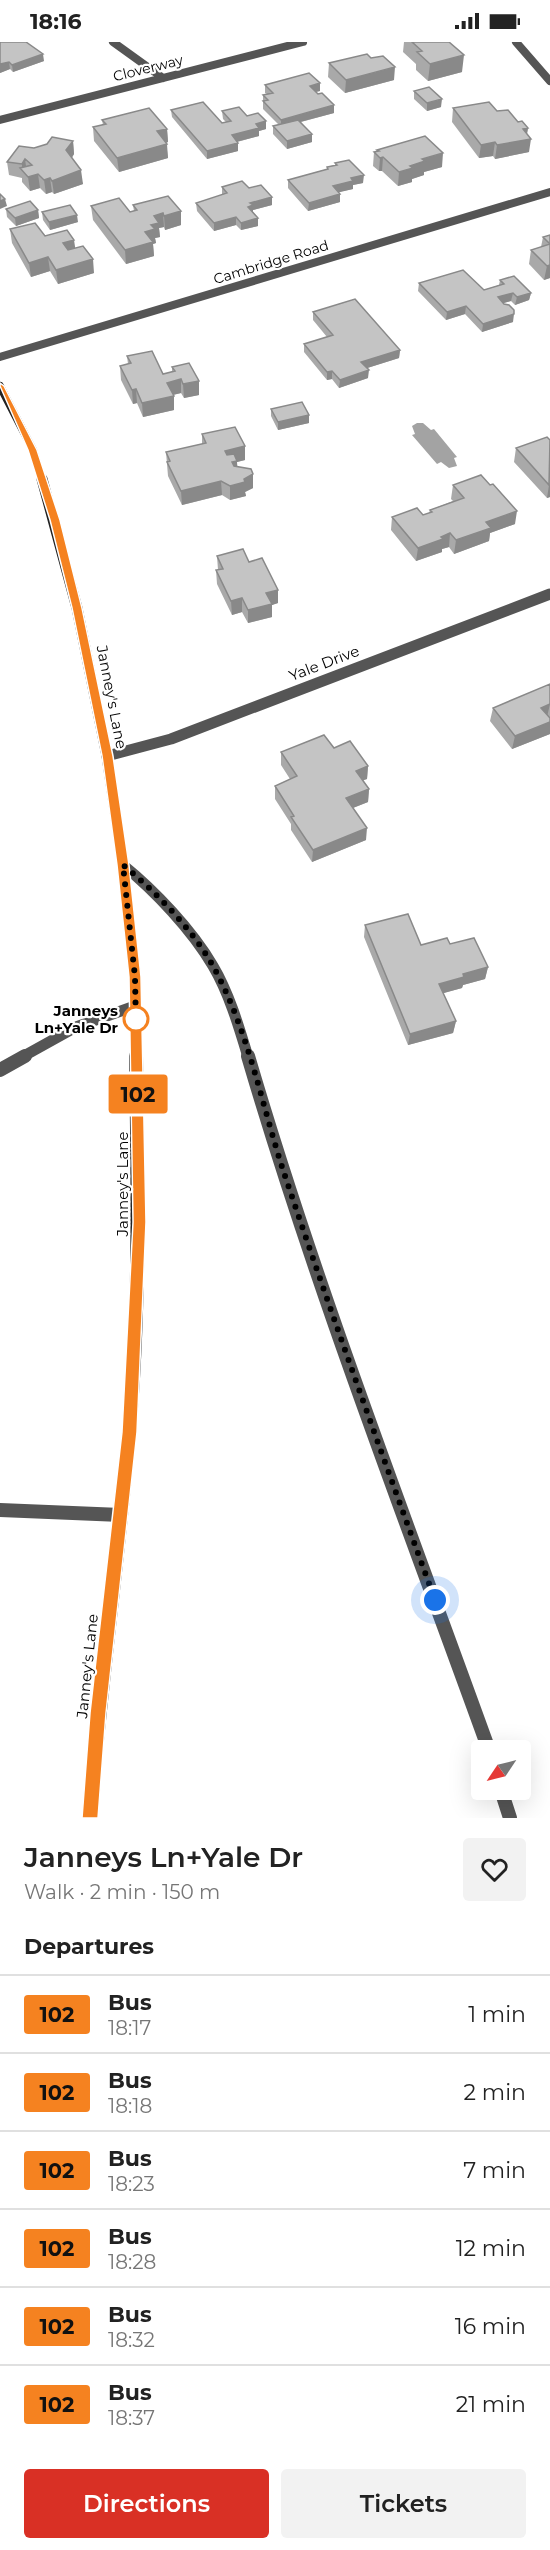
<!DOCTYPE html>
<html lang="en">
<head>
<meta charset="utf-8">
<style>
  :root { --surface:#fff; --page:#f2f2f2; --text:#222; --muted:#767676; --line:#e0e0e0; --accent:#d93025 }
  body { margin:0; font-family:Montserrat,sans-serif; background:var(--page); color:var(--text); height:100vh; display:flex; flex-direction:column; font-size:22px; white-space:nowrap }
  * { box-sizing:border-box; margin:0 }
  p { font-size:20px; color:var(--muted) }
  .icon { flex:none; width:33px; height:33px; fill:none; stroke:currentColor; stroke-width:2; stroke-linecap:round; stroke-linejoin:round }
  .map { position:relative; height:1776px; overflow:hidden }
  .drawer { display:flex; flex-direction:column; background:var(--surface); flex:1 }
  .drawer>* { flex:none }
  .badge { padding:0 12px; border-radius:4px; font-size:21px; line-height:39px }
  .needle { width:39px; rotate:235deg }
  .fabs { position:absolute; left:471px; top:1698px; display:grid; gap:12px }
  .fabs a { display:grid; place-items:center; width:60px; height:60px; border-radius:6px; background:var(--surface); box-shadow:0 6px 24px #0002; font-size:30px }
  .you { position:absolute; width:30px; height:30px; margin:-15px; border:4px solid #fff; border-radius:50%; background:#1a73e8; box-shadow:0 0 0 9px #1a73e833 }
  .map>.badge { position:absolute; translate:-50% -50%; box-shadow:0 0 0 3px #fff }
  h2 { padding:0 24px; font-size:22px; line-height:54px }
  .round { display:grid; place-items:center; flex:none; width:63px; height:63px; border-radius:6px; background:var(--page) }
  .summary { display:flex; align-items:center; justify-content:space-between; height:102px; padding:0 24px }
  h1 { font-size:28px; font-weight:600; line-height:45px }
  .button { display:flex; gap:12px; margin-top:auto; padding:12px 24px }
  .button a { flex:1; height:69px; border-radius:6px; background:var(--accent); color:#fff; font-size:24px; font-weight:600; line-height:69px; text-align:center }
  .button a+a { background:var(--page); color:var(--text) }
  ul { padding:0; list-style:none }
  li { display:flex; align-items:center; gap:18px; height:78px; padding:0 24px; border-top:2px solid var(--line) }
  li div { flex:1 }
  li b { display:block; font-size:22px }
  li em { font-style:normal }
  li .badge { min-width:66px; font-weight:700; text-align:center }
  .status { display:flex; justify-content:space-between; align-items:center; height:42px; padding:0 30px; background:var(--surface); direction:ltr }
  .status svg { height:16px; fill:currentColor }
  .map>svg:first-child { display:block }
  .water { fill:#a3a3a3 }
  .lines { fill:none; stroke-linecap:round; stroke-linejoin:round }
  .service-far1 { stroke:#555; stroke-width:11 }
  .service { stroke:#555; stroke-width:14 }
  .minor { stroke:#555; stroke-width:8 }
  .tertiary { stroke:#555; stroke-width:11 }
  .secondary-far2 { stroke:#222; stroke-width:8 }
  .secondary-far1 { stroke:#222; stroke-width:11 }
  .secondary { stroke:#222; stroke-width:14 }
  .wall { fill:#a9a9a9 }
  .shaded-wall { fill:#898989 }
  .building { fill:#c4c4c4; stroke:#898989; stroke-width:1.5 }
  .line { fill:#f58220; stroke:#fff; stroke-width:1.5 }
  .walk { stroke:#000; stroke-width:6; stroke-dasharray:0 10.8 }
  .stop-dot { fill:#fff; stroke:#f58220; stroke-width:3 }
  .labels { text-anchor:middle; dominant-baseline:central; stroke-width:4.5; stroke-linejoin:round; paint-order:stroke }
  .far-street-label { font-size:14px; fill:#000; stroke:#fff }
  .street-label { font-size:15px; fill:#000; stroke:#fff }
  .stop-label { font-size:15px; font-weight:bold; fill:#000; stroke:#fff; text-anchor:end }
</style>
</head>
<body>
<div class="status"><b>18:16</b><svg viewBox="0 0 49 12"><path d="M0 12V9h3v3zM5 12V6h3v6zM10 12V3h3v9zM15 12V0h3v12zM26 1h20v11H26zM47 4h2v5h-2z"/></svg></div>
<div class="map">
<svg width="550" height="1776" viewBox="0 0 550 1776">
  <rect width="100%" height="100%" fill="#fff"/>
  <path class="water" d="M 417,381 L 423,381 L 431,388 L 434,387 L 457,415 L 454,416 L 457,424 L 449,426 L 441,420 L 437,422 L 412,393 L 415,392 L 412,384 Z"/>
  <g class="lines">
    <path class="service-far1" d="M 123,823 C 155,849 192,888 213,924 C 229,951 239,985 248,1015
      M 22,1015 L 76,985 L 135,964"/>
    <path class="service" d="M 248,1014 C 317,1249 406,1478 489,1708
      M 0,1028 L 25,1014
      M 0,1468 L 121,1473
      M 501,1748 L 510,1776"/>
    <path class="minor" d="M 113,0 L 163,36
      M 516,0 L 550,39
      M 0,78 L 303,0
      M 0,315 L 550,150"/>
    <path class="tertiary" d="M 107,714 L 171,697 L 550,552"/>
    <path class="secondary-far2" d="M 0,344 L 33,408 L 42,438"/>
    <path class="secondary-far1" d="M 42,437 L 77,566 L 107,714 L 123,823 L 135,935 L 136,1015"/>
    <path class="secondary" d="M 90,1776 C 100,1647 118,1520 129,1391 C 140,1266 138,1140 136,1014"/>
  </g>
  <path class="wall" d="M 0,0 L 44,19 L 13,30 L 10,27 L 0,31 Z
    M 404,0 L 449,0 L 462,30 L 428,39 L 416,28 L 416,22 L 403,10 Z
    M 329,21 L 394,38 L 345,51 L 328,35 Z
    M 265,43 L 320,49 L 316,50 L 334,71 L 301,80 L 312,92 L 312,100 L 287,107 L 273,92 L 273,84 L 279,83 L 263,67 L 263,53 L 267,52 L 265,51 Z
    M 414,49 L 441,65 L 427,69 L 414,57 Z
    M 453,66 L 497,69 L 528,86 L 527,91 L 529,110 L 495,117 L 493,114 L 479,116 L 452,80 Z
    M 171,68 L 222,81 L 226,80 L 223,77 L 222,69 L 247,74 L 266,79 L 266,87 L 259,89 L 259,94 L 237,100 L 238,109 L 207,117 L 172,75 Z
    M 102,78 L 167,87 L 168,100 L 166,101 L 168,116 L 119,130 L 94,99 L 93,85 L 103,83 Z
    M 73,99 L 74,112 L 72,116 L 83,142 L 54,152 L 52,150 L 46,152 L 40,146 L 30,149 L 22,140 L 22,136 L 9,133 L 7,120 L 34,106 Z
    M 377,108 L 442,125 L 424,130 L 424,133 L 412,137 L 412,140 L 398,144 L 382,129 L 379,129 L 373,124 L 374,110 L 377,109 Z
    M 335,121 L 363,141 L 353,143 L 353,147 L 338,150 L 340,160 L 308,169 L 288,146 L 288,138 L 327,127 L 327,125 L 335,123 Z
    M 222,145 L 249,146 L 272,163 L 253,168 L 253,170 L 258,176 L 258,184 L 241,188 L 236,183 L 214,189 L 197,169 L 196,161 L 222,153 Z
    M 133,163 L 181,169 L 181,183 L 165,188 L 164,185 L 159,186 L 160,195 L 155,196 L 156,201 L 153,202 L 154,214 L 126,222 L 93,178 L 91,164 L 130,170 L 134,169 Z
    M 6,167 L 38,168 L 39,176 L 16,184 L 7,175 Z
    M 42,170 L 78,180 L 50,188 L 43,178 Z
    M 10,187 L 45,194 L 75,206 L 94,231 L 58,242 L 50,229 L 31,235 L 12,201 Z
    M 550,193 L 550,236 L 544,238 L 529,222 L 531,208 L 541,205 L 543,195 Z
    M 500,238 L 531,251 L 529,258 L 515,263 L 511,259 L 503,261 L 513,280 L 482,290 L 465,272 L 446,278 L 418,249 L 419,241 L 484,248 L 499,243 Z
    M 313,270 L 400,308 L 399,316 L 367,326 L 368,336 L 339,346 L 332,337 L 327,338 L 304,310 L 304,302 L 327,295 L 313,278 Z
    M 127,314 L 163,332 L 172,330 L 172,325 L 199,353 L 184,356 L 181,351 L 173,353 L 174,368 L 143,375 L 137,361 L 133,362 L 121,338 L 120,324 L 128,322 Z
    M 271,367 L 309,373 L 309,381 L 278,388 L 271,374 Z
    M 202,392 L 245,404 L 245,418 L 237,420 L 237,425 L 253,432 L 253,446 L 245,450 L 246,454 L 230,458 L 222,453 L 182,463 L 168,434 L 166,410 L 202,402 Z
    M 550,398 L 550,455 L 547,456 L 514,420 L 516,406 Z
    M 453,443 L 515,482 L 490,491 L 489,499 L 454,512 L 449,505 L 442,507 L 442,510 L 416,519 L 391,488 L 392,475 L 423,473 L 429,471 L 430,468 L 453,459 L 451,457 Z
    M 217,514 L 249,520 L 278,561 L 272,563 L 272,575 L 248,581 L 242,570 L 232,573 L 217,542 L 216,528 L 218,528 Z
    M 550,642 L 550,692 L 512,707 L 490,679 L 493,666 Z
    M 334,706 L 368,724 L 367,737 L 363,738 L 369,747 L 368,760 L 353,766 L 366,798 L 312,820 L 291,788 L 291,782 L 275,757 L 275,744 L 290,737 L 281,723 L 281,710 Z
    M 365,883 L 421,903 L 450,902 L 488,925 L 485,937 L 463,943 L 462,946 L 443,951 L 456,979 L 453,991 L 408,1003 L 364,895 Z"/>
  <path class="shaded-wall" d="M 43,12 L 44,19 L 13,30 L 12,23 Z
    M 464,13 L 462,30 L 428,39 L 430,22 Z
    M 9,20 L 10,27 L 0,31 L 0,22 Z
    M 395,25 L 394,38 L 345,51 L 346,38 Z
    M 320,41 L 320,49 L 310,51 L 310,44 Z
    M 442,57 L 441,65 L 427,69 L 427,61 Z
    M 334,63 L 334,71 L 281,85 L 281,78 Z
    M 266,79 L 266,87 L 259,89 L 259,94 L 232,101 L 232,93 L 256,82 Z
    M 528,86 L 526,98 L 531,97 L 529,110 L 495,117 L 497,103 L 523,87 Z
    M 167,87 L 168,100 L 157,103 L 157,89 Z
    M 312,92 L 312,100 L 287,107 L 287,99 Z
    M 73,99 L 74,112 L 67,122 L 66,108 Z
    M 495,100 L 493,114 L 479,116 L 481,103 Z
    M 238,101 L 238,109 L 207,117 L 207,109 Z
    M 167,102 L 168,116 L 119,130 L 117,116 Z
    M 443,111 L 442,125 L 424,130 L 424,133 L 412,137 L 412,140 L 398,144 L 399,130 L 422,117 Z
    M 383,115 L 382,129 L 379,129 L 380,116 Z
    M 25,117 L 27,131 L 22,129 L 22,122 Z
    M 81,128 L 83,142 L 54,152 L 52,139 Z
    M 38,132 L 40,146 L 30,149 L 28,135 Z
    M 364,133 L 363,141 L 353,143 L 353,147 L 332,152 L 333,144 L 351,136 Z
    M 50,136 L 52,150 L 46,152 L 44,138 Z
    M 340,152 L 340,160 L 308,169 L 309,161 Z
    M 272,155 L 272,163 L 253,168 L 253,171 L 248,165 L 250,161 Z
    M 5,157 L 7,164 L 0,167 L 0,159 Z
    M 38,168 L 39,176 L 16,184 L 15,176 Z
    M 181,169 L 181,183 L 165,188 L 164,174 Z
    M 163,171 L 164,185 L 159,186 L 160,195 L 155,196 L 156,201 L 153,202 L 154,214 L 126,222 L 125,208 L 145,190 L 154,174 Z
    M 77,173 L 78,180 L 50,188 L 49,180 Z
    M 236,175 L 236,183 L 214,189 L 214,181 Z
    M 258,176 L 258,184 L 241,188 L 241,181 Z
    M 74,198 L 76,211 L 65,215 L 63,201 Z
    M 48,215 L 50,229 L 31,235 L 29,221 Z
    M 93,217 L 94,231 L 58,242 L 56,228 Z
    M 550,223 L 550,236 L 544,238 L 547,224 Z
    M 513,251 L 511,259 L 497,263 L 498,255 Z
    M 531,251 L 529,258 L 515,263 L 517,255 Z
    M 466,264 L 465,272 L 446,278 L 447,270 Z
    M 514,272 L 513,280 L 482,290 L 483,282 Z
    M 400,308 L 399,316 L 361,328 L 361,320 Z
    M 369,328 L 368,336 L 339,346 L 340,338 Z
    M 332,329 L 332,337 L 327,338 L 327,330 Z
    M 181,337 L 181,351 L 168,354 L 167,341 Z
    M 199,339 L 199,353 L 184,356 L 183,342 Z
    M 136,347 L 137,361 L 133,362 L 132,348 Z
    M 174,354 L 174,368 L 143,375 L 142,361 Z
    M 309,373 L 309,381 L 278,388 L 278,380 Z
    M 245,404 L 245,418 L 237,420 L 238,433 L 225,409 Z
    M 253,432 L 253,446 L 245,450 L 246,454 L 230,458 L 230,444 Z
    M 221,439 L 222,453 L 182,463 L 181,449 Z
    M 550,442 L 550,455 L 547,456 L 549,443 Z
    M 517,469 L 515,482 L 490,491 L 489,499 L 454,512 L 456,498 L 486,480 Z
    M 450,491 L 449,505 L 442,507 L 442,510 L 416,519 L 418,506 Z
    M 278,548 L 278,561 L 272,563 L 272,575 L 248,581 L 248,568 L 266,551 Z
    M 242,556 L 242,570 L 232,573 L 231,559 Z
    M 550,662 L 547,675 L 541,666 Z
    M 550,680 L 550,692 L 512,707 L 515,694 Z
    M 368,724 L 367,737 L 355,741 L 356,729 Z
    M 369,747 L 368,760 L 345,769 L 346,756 Z
    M 367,786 L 366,798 L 312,820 L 313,808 Z
    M 488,925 L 485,937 L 463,943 L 462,946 L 437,953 L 439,942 L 463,932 Z
    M 456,979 L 453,991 L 408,1003 L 410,992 Z"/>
  <path class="building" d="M 0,0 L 26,0 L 43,12 L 12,23 L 9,20 L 0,22 Z
    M 412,0 L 449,0 L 464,13 L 430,22 L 417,10 L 422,9 Z
    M 367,12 L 371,16 L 383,14 L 395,25 L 346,38 L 329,21 Z
    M 309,31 L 320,41 L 310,44 L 318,52 L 322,51 L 334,63 L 281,78 L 263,59 L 268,58 L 263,53 L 273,51 L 265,43 Z
    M 429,45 L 442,57 L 427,61 L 414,49 Z
    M 203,60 L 222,81 L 231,79 L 222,69 L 239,65 L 247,74 L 258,71 L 266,79 L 256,82 L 259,86 L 232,93 L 238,101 L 207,109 L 171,68 Z
    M 489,60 L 497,69 L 508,68 L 518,80 L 522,79 L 528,86 L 523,87 L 531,97 L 497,103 L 495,100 L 481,103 L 453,66 Z
    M 149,66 L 167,87 L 157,89 L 167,102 L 117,116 L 93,85 L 106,82 L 102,78 Z
    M 298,78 L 312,92 L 287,99 L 273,84 Z
    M 425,94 L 443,111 L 422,117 L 425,119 L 410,124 L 413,126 L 399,130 L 383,115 L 380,116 L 374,110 L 379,109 L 377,108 Z
    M 52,95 L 73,99 L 66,108 L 81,128 L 52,139 L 50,136 L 44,138 L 38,132 L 28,135 L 20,126 L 32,123 L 25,117 L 22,122 L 7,120 L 19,104 L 34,106 L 47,102 Z
    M 349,118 L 364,133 L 351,136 L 353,139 L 333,144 L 340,152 L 309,161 L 288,138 L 328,127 L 327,125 L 337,123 L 335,121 Z
    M 242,139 L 249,146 L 261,143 L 272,155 L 250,161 L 253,163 L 248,165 L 258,176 L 241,181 L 236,175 L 214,181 L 196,161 L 227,151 L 222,145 Z
    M 0,152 L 5,157 L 0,159 Z
    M 168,154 L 181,169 L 164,174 L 163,171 L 154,174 L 159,181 L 151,183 L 155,187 L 145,190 L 153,200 L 125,208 L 91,164 L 119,156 L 130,170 L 137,168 L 133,163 Z
    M 30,159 L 38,168 L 15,176 L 6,167 Z
    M 70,163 L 77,173 L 49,180 L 42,170 Z
    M 35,181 L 45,194 L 67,188 L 74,198 L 63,201 L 68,208 L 83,204 L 93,217 L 56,228 L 48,215 L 29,221 L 10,187 Z
    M 550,193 L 550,202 L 543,195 Z
    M 550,202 L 550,223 L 547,224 L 531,208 Z
    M 463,228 L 484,248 L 504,242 L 500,238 L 514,234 L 531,251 L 517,255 L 513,251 L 498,255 L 504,262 L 509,263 L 514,268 L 514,272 L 483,282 L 466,264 L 447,270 L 419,241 Z
    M 355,257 L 400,308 L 361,320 L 369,328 L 340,338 L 332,329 L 327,330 L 304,302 L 333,293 L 313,270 Z
    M 152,309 L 163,332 L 175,329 L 172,325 L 189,321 L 199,339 L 183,342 L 181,337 L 167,341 L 174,354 L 142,361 L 136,347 L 132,348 L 120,324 L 131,321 L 127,314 Z
    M 302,360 L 309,373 L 278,380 L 271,367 Z
    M 235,385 L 245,404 L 225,409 L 227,413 L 234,412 L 237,419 L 232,420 L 234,424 L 251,427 L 253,432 L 244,437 L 245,440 L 230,444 L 221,439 L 181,449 L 167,420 L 170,419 L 166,410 L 206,401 L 202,392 Z
    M 547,395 L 550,398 L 549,443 L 516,406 Z
    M 481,433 L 490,443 L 493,442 L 517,469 L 486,480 L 491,486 L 456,498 L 450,491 L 441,495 L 443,497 L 418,506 L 392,475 L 417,466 L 423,473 L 432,470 L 430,468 L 464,456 L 453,443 Z
    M 243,507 L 249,520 L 262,516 L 278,548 L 266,551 L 272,562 L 248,568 L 242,556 L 231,559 L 216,528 L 223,527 L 217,514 Z
    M 550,642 L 550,662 L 541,666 L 550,676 L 550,680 L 515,694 L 493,666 Z
    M 324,693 L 334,706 L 350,699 L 368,724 L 356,729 L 369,747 L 346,756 L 367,786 L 313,808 L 291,775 L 294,774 L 275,744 L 297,734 L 281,710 Z
    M 408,872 L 421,903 L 447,896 L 450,902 L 474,896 L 488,925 L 463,932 L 464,935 L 439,942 L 456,979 L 410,992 L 365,883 Z"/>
  <path class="line" d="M 0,341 L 4,344 L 37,408 L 60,478 L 82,566 L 113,714 L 129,823 L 141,935 L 146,1180 L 137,1390 L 106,1671 L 98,1776 L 82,1776 L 90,1671 L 122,1390 L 133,1180 L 129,935 L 117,823 L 102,714 L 72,566 L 50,478 L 28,408 L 0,344 Z"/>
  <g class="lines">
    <path class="walk" d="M 136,977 L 136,985 L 135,935 L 123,823 C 155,849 193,888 213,924 C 249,989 262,1065 285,1134 C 333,1277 384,1418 435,1558"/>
  </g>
  <circle class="stop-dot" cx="136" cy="977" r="12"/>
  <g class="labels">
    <g class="far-street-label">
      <text transform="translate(148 26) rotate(-14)">Cloverway</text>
      <text transform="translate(271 220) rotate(-17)">Cambridge Road</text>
    </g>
    <g class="street-label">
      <text transform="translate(324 621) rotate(-21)">Yale Drive</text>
      <text transform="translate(112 655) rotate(79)">Janney's Lane</text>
      <text transform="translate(122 1142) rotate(-90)">Janney's Lane</text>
      <text transform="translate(87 1624) rotate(-84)">Janney's Lane</text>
    </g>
    <g class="stop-label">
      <text x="118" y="968">Janneys<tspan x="118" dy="17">Ln+Yale Dr</tspan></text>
    </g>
  </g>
</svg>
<div class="fabs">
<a><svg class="needle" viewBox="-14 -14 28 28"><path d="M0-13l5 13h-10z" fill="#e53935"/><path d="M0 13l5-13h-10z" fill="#767676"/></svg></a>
</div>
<div class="you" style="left:435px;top:1558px"></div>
<b class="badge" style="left:138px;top:1052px;background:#f58220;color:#111">102</b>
</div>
<section class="drawer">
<div class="summary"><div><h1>Janneys Ln+Yale Dr</h1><p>Walk · 2 min · 150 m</p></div><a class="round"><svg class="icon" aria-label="heart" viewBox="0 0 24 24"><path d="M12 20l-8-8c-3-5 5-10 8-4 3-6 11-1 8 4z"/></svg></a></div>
<h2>Departures</h2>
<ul>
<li><span class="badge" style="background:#f58220;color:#111">102</span><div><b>Bus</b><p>18:17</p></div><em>1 min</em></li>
<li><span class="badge" style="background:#f58220;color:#111">102</span><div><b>Bus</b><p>18:18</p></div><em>2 min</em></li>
<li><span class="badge" style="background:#f58220;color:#111">102</span><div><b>Bus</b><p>18:23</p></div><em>7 min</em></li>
<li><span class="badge" style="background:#f58220;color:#111">102</span><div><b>Bus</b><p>18:28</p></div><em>12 min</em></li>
<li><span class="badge" style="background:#f58220;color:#111">102</span><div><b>Bus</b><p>18:32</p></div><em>16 min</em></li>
<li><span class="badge" style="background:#f58220;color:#111">102</span><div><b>Bus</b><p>18:37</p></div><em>21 min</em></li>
</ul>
<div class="button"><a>Directions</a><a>Tickets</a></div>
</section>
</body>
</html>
